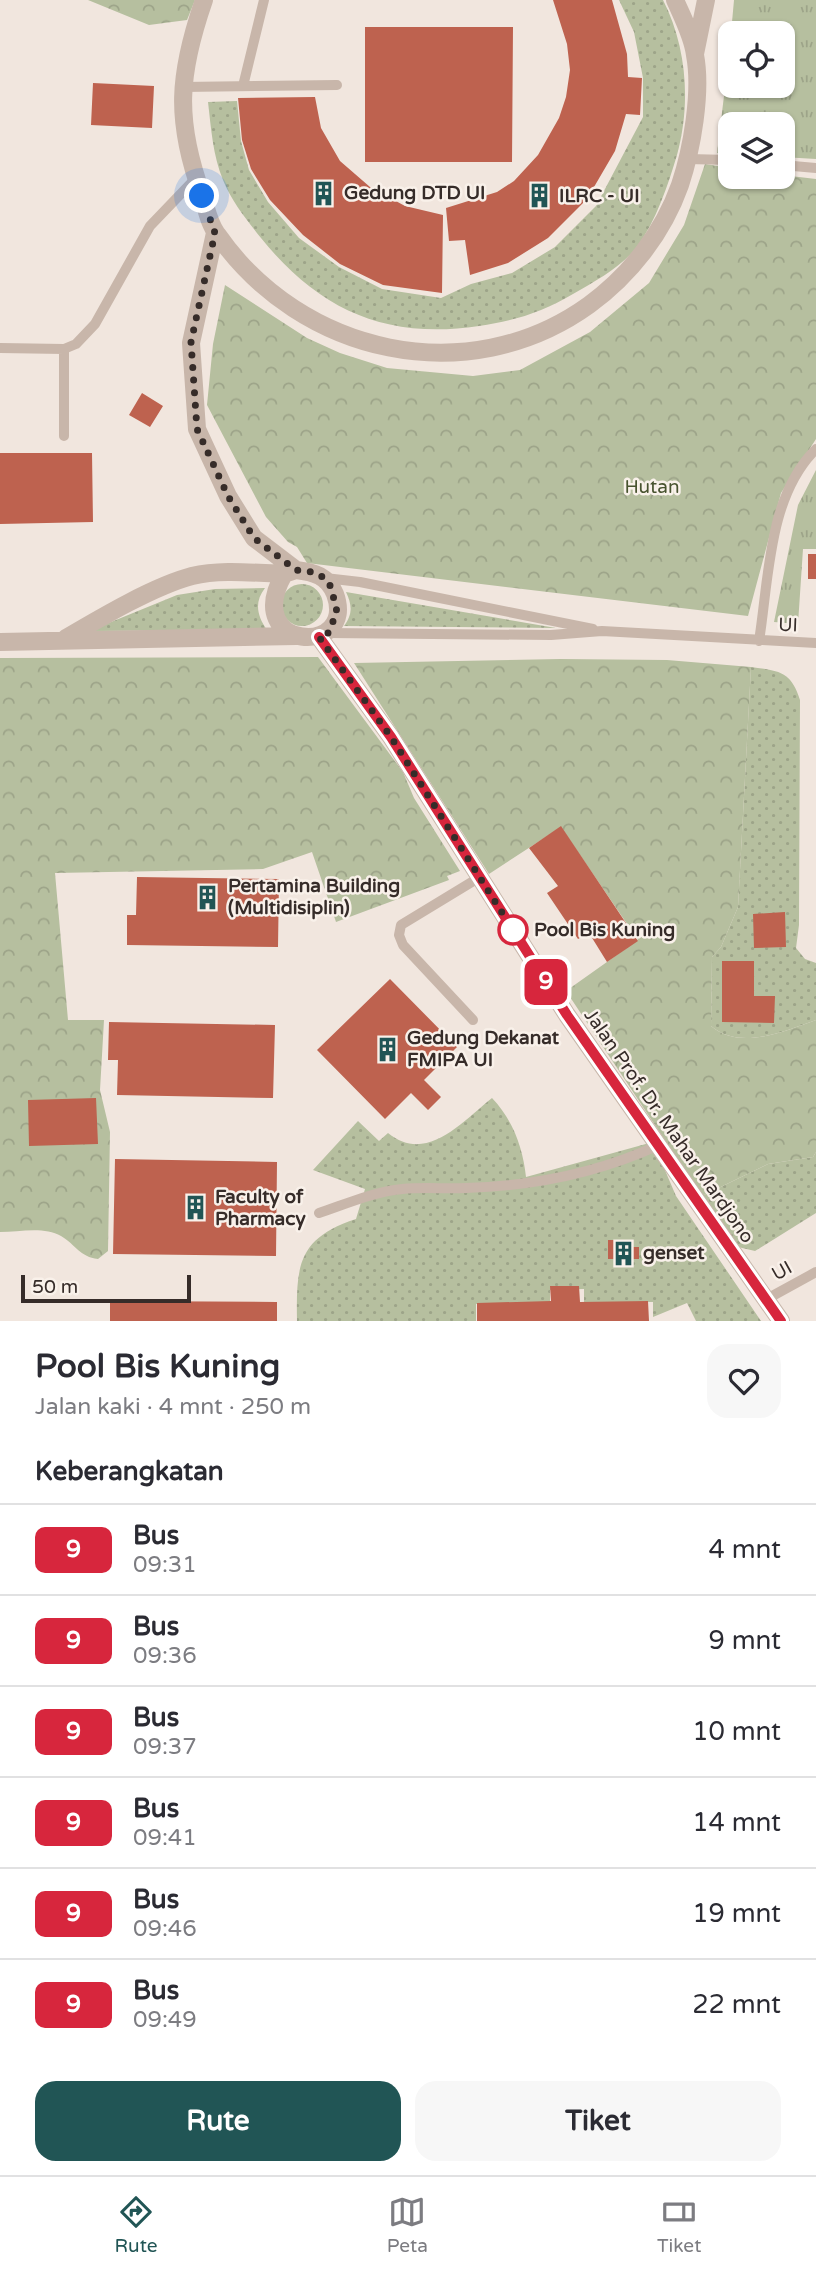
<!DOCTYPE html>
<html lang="id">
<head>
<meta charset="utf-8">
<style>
  :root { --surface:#fff; --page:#f7f7f7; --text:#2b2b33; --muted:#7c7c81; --line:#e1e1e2; --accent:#215555 }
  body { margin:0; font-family:"Varela Round",sans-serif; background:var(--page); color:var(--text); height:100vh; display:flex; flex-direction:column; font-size:26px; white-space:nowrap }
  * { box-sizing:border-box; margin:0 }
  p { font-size:23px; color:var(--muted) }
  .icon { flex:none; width:38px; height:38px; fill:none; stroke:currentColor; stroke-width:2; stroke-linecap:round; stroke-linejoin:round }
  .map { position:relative; height:1321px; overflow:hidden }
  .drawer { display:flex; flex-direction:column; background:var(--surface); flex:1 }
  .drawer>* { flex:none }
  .badge { padding:0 14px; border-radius:10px; font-size:24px; line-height:46px }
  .fabs { position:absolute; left:718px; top:21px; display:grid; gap:14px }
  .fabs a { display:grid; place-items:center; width:77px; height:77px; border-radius:14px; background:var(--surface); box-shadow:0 2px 5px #0004; font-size:35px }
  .scale { position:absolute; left:21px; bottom:18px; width:170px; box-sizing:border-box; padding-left:7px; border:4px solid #362c29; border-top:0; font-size:19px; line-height:24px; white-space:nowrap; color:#362c29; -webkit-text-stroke:5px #f9f1ea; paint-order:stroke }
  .you { position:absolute; width:35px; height:35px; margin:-18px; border:5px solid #fff; border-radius:50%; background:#1a73e8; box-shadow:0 0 0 10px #1a73e833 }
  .map>.badge { position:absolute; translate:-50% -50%; box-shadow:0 0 0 4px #fff }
  h2 { padding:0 35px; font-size:26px; line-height:63px }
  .round { display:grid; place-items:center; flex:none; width:74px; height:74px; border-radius:21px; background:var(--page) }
  .overview { display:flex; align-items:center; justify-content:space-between; height:119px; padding:0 35px }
  h1 { font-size:33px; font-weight:800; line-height:52px }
  .cta { display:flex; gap:14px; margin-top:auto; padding:14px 35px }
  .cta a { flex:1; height:80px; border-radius:21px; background:var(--accent); color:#fff; font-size:28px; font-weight:800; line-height:80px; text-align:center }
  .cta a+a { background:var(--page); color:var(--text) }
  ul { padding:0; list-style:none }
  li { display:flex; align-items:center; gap:21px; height:91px; padding:0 35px; border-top:2px solid var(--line) }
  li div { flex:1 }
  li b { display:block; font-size:26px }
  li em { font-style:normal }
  li .badge { min-width:77px; font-weight:700; text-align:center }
  .tabs { display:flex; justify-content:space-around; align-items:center; height:98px; border-top:2px solid var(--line); background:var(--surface); font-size:19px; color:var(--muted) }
  .tabs a { display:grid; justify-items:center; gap:4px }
  .tabs .active { color:var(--accent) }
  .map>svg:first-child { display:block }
  .grass { fill:url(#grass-dots) }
  .forest { fill:url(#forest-crowns) }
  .park { fill:url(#park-tufts) }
  .building { fill:#be624f }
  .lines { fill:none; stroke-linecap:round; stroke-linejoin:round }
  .service { stroke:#c8b6aa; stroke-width:10 }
  .minor { stroke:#c8b6aa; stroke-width:18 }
  .line-casing { stroke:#fff; stroke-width:16 }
  .line { stroke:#d7263d; stroke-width:10 }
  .walk { stroke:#362c29; stroke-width:7; stroke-dasharray:0 12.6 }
  .stop-dot { fill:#fff; stroke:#d7263d; stroke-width:3.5 }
  .labels { text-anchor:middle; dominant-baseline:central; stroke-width:5; stroke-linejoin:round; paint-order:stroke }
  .poi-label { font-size:19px; font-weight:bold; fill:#362c29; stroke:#f9f1ea; text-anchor:start }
  .park-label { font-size:19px; fill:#48532f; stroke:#f9f1ea }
  .street-label { font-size:19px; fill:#362c29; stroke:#f9f1ea }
  .stop-label { font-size:19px; font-weight:bold; fill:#362c29; stroke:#f9f1ea; text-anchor:start }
</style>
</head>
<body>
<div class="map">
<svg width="816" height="1321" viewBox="0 0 816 1321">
  <defs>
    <pattern id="grass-dots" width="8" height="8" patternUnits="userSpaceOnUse" patternTransform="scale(1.75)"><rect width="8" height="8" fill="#b6bf9f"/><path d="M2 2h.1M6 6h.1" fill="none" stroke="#9da489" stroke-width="1.8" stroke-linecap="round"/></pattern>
    <pattern id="forest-crowns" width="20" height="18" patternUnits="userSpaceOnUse" patternTransform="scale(1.75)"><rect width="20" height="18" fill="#b6bf9f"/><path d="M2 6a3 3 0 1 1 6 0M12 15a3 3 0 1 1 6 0" fill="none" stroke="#9da489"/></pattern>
    <pattern id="park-tufts" width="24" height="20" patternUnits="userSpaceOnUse" patternTransform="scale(1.75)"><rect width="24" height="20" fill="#b6bf9f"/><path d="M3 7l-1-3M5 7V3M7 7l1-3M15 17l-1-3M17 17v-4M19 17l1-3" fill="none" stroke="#9da489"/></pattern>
  </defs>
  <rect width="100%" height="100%" fill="#f1e6de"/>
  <path class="grass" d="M 619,0 L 663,0 C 687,47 691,104 677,155 C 668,185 656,221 637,247 C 620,268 597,280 573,294 C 543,312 514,321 479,326 C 386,340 319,310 261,238 C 246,219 232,202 223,180 C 213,156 211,128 208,102 L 237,101 L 241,141 L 249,170 L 268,202 L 299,238 L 339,267 L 382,289 L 441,298 L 471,284 L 512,273 L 555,247 L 596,206 L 643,117 L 643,78 L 634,32 Z
    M281 605a21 21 0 1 1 42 0a21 21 0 1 1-42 0Z
    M 265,588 C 254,602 257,616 267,630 L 89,631 L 177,595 L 215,589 Z
    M 346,592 L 556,628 L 344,626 C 353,614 352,605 346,592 Z
    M 751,667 C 779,671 791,671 800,700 L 799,925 L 796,948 L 805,959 L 816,963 L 816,1020 C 785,1031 740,1051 711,1026 L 712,957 L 721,947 L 738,907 Z
    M 492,1098 C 513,1120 523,1148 526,1177 L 653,1142 L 676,1196 L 761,1321 L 696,1321 L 687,1303 L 653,1317 L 653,1302 L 584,1302 L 584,1289 L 550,1290 L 550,1302 L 476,1304 L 476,1321 L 297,1321 C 296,1265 298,1238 356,1219 L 365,1189 L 313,1170 L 358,1121 L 379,1141 L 388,1133 C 426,1164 461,1123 492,1098 Z
    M 816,1152 L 816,1213 L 755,1251 L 738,1247 L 702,1196 L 768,1164 L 813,1157 Z"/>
  <path class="forest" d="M 88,0 L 195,0 L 187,20 L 149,25 Z
    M 705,164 L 730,168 L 730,177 L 782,175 L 816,179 L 816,439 L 781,493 L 748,616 L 307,563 L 297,547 L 288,542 L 266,517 L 207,405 L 213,344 L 225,285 L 307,338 L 340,353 L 387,368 L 473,376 L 520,370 L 590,332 L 649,283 L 684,225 Z
    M 318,657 L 403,772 L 414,798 L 460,871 L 447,876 L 449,880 L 336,922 L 312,852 L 263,869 L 55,873 L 68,1020 L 104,1020 L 100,1090 L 110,1132 L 108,1251 L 98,1259 C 80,1257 76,1245 61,1236 C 44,1226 19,1232 0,1232 L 0,658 Z
    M 560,659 L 667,660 L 751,667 L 738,907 L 721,947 L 712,957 L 711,1026 C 740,1051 785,1031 816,1020 L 816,1152 L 813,1157 L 768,1164 L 702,1196 L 566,991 L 638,940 L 561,827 L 489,874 L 354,663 Z"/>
  <path class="park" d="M 734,0 L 816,0 L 816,159 L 782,157 L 782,124 L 730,124 L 730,154 L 717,153 L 730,47 L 730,86 L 782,86 L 782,33 L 731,33 Z
    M 816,470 L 816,549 L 803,549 L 798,624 L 774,622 L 798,505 Z"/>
  <path class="building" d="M 553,0 L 612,0 L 627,54 L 628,77 L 642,78 L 640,115 L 626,114 L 615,151 L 587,199 L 548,238 L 508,263 L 470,275 L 465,240 L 449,241 L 446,208 L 497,192 L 514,181 L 538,155 L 559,118 L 566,97 L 570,70 L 567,44 Z
    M 365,27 L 513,27 L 512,162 L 365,162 Z
    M 93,83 L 154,86 L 152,128 L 91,125 Z
    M 315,97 L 321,128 L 340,161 L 370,187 L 405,206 L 443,215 L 442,293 L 383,285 L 340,264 L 303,235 L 270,200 L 251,169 L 242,140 L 238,98 Z
    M 142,393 L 163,406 L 150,427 L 129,415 Z
    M 0,453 L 92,453 L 93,522 L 0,524 Z
    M 808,554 L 816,554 L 816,579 L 808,579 Z
    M 561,826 L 638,941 L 607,962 L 589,933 L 578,939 L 547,893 L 558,886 L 529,848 Z
    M 137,877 L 279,879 L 278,947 L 127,945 L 127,915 L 136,915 Z
    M 785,912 L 786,947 L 754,948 L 753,914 Z
    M 722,961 L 754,961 L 754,996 L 775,996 L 774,1023 L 722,1022 Z
    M 390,979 L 457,1047 L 424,1080 L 441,1097 L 428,1110 L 411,1093 L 385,1119 L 317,1050 Z
    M 109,1022 L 275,1025 L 273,1098 L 117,1095 L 118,1060 L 108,1060 Z
    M 96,1098 L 98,1144 L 29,1146 L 28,1100 Z
    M 115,1159 L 277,1162 L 276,1256 L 113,1254 Z
    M 608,1240 L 630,1240 L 630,1247 L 639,1247 L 639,1259 L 608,1259 Z
    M 550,1286 L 579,1286 L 580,1302 L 648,1301 L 649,1321 L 477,1321 L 477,1303 L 551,1301 Z
    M 110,1301 L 277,1302 L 277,1321 L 110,1321 Z"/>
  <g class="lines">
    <path class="service" d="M 243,86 L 264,0
      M 183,87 L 337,85
      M 688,159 L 730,160
      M 782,165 L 816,168
      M 0,348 L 64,349 L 76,344 L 95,324 L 150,226 L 196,178
      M 64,349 L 64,436
      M 325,578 L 360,582 L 593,629
      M 328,633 L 551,635 L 602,631 L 816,643
      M 759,641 C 769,579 768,496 816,449
      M 473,1020 L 403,945 L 399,935 L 401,925 L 480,877
      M 319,1213 C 346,1204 373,1192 402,1189 C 423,1187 445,1189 466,1188 C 533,1186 598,1173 659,1145
      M 765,1300 L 816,1272"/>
    <path class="minor" d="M 204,0 C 178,75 175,120 202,195 C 206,207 209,224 217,234 C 301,355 468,392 589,305 C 630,275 663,233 680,185 C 692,149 702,92 695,55 C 693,37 682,16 675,0
      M 695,54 L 706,0
      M 215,233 L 191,343 L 197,429 L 228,496 L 254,538 L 296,570
      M 296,570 C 314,572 328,576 335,594 C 358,657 240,651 284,574 Z
      M 319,637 L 391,737 L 567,1015 L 781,1321
      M 66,638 C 100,618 154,586 192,576 C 221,569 254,573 284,574
      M 0,642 L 296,636"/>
  </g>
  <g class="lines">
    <defs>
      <path id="line" d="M 319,637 L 391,737 L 567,1015 L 781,1321"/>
    </defs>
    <use href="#line" class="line-casing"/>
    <use href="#line" class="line"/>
    <path class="walk" d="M 202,196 L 215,233 L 191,342 L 197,429 L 228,496 L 254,538 L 296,570 L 313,572 L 325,578 L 331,587 L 337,612 L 328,633 L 319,637 L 391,737 L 513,930"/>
  </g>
  <defs>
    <symbol id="building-bare" viewBox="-9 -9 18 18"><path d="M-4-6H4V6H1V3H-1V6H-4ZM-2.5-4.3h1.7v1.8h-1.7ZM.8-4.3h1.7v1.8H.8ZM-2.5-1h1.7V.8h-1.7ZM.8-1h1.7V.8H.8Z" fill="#215555" stroke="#f9f1ea" stroke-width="2.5" paint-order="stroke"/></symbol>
  </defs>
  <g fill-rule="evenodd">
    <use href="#building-bare" x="306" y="176" width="35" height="35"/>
    <use href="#building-bare" x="522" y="178" width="35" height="35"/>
    <use href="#building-bare" x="190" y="880" width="35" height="35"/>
    <use href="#building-bare" x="370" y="1032" width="35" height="35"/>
    <use href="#building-bare" x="178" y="1190" width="35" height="35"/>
    <use href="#building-bare" x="606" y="1236" width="35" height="35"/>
  </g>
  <circle class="stop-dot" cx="513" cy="930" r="14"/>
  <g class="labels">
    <g class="poi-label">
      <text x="344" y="193">Gedung DTD UI</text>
      <text x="559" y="196">ILRC - UI</text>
      <text x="228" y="886">Pertamina Building<tspan x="228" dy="22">(Multidisiplin)</tspan></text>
      <text x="407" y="1038">Gedung Dekanat<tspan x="407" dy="22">FMIPA UI</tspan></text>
      <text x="215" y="1197">Faculty of<tspan x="215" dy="22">Pharmacy</tspan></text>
      <text x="643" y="1253">genset</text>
    </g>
    <g class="park-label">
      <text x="652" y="487">Hutan</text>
    </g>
    <g class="street-label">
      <text transform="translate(788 625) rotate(2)">UI</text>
      <text transform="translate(669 1126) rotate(55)">Jalan Prof. Dr. Mahar Mardjono</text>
      <text transform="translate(782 1271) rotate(-29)">UI</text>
    </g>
    <g class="stop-label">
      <text x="534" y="930">Pool Bis Kuning</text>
    </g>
  </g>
</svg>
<div class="fabs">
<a><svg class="icon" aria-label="locate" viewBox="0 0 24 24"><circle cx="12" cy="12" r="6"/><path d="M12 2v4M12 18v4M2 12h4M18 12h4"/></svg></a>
<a><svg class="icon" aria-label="layers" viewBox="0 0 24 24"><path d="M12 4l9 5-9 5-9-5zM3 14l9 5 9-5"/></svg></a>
</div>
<div class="scale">50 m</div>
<div class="you" style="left:202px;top:196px"></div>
<b class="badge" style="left:546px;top:982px;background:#d7263d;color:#fff">9</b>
</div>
<section class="drawer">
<div class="overview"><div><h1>Pool Bis Kuning</h1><p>Jalan kaki · 4 mnt · 250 m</p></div><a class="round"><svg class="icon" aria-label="heart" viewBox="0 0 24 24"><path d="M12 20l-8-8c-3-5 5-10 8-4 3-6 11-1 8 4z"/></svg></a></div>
<h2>Keberangkatan</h2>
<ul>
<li><span class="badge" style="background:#d7263d;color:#fff">9</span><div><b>Bus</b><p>09:31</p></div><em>4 mnt</em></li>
<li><span class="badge" style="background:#d7263d;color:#fff">9</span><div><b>Bus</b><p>09:36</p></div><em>9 mnt</em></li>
<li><span class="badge" style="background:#d7263d;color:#fff">9</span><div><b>Bus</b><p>09:37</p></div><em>10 mnt</em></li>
<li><span class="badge" style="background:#d7263d;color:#fff">9</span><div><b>Bus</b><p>09:41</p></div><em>14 mnt</em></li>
<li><span class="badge" style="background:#d7263d;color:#fff">9</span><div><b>Bus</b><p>09:46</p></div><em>19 mnt</em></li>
<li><span class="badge" style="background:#d7263d;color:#fff">9</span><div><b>Bus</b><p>09:49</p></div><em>22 mnt</em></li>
</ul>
<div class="cta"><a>Rute</a><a>Tiket</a></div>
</section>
<nav class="tabs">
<a class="active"><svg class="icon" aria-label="directions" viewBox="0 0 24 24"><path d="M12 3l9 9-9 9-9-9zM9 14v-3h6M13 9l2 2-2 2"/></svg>Rute</a>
<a><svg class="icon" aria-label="map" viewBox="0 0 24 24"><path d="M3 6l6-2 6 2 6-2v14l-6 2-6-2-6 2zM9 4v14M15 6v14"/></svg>Peta</a>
<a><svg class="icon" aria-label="tickets" viewBox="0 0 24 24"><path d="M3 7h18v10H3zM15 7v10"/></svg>Tiket</a>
</nav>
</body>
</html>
